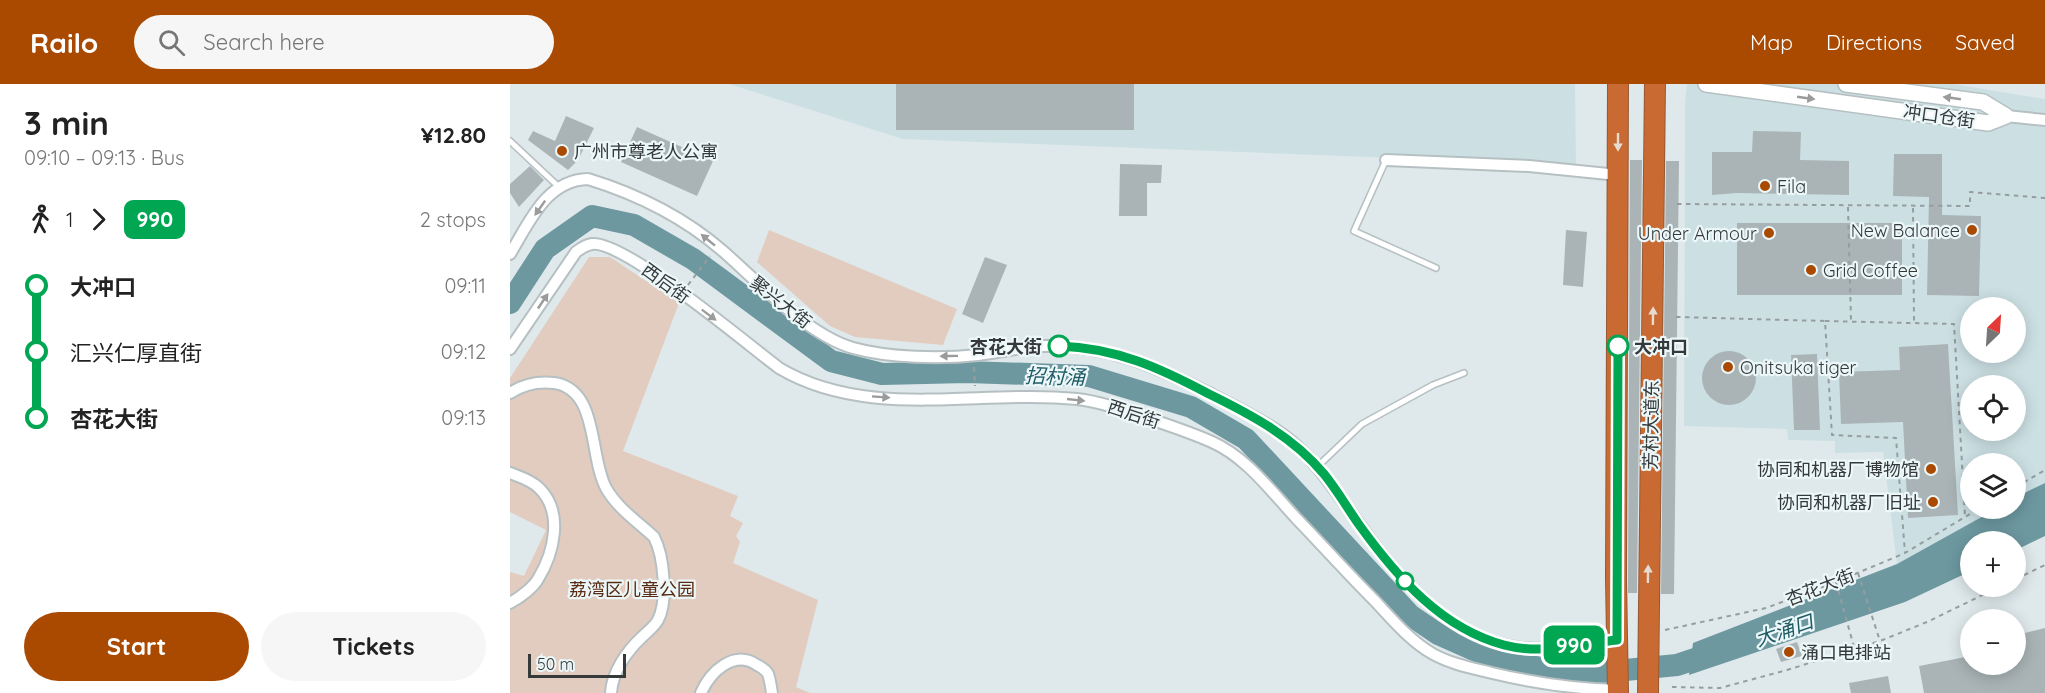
<!DOCTYPE html>
<html lang="en">
<head>
<meta charset="utf-8">
<style>
  :root { --surface:#fff; --page:#f6f6f6; --text:#222; --muted:#767676; --accent:#aa4a00 }
  body { margin:0; font-family:Quicksand,"Noto Sans SC",sans-serif; background:var(--page); color:var(--text); height:100vh; display:flex; flex-direction:column; font-size:22px; white-space:nowrap }
  * { box-sizing:border-box; margin:0 }
  p { font-size:20px; color:var(--muted) }
  .icon { flex:none; width:33px; height:33px; fill:none; stroke:currentColor; stroke-width:2; stroke-linecap:round; stroke-linejoin:round }
  .map { position:relative; flex:1; overflow:hidden }
  .drawer { display:flex; flex-direction:column; background:var(--surface); width:510px }
  .drawer>* { flex:none }
  .badge { padding:0 12px; border-radius:9px; font-size:21px; line-height:39px }
  .needle { width:39px; rotate:25deg }
  .fabs { position:absolute; left:1450px; top:213px; display:grid; gap:12px }
  .fabs a { display:grid; place-items:center; width:66px; height:66px; border-radius:50%; background:var(--surface); box-shadow:0 3px 15px #0003; font-size:30px }
  .scale { position:absolute; left:18px; bottom:15px; width:98px; box-sizing:border-box; padding-left:6px; border:3px solid #35393a; border-top:0; font-size:16px; line-height:21px; white-space:nowrap; color:#35393a; -webkit-text-stroke:4px #ecf7f9; paint-order:stroke }
  .map>.badge { position:absolute; translate:-50% -50%; box-shadow:0 0 0 3px #fff }
  .legs { display:flex; align-items:center; gap:9px; height:66px; padding:0 24px; font-size:20px }
  .legs p { margin-inline-start:auto }
  .headline { display:flex; align-items:center; justify-content:space-between; height:102px; padding:0 24px }
  h1 { font-size:33px; font-weight:700; line-height:45px }
  .primary-button { display:flex; gap:12px; margin-top:auto; padding:12px 24px }
  .primary-button a { flex:1; height:69px; border-radius:36px; background:var(--accent); color:#fff; font-size:24px; font-weight:700; line-height:69px; text-align:center }
  .primary-button a+a { background:var(--page); color:var(--text) }
  ul { padding:0 24px; list-style:none }
  li { display:flex; align-items:center; gap:21px; height:66px; font-size:22px }
  li i { display:grid; place-items:center; width:9px; height:100%; margin:0 8px; background:currentColor }
  li i::after { content:''; width:15px; height:15px; margin:-8px; border:4px solid; border-radius:50%; background:var(--surface) }
  li p { margin-inline-start:auto }
  li:first-child i { background:linear-gradient(#0000 50%,currentColor 0) }
  li:last-child i { background:linear-gradient(currentColor 50%,#0000 0) }
  header { display:flex; align-items:center; gap:36px; box-sizing:border-box; height:84px; padding:0 30px; background:var(--accent); color:#fff }
  header strong { font-size:28px }
  nav { display:flex; gap:33px; margin-inline-start:auto; font-size:21px }
  .search { width:420px; height:54px; background:var(--page); display:flex; align-items:center; gap:15px; box-sizing:border-box; padding:0 21px; border-radius:33px; color:var(--muted); font-size:22px }
  main { display:flex; flex:1; min-height:0 }
  .map>svg:first-child { display:block }
  .built { fill:#cce0e4; fill-rule:evenodd }
  .green { fill:#e2ccc0 }
  .water { fill:#6d98a0 }
  .lines { fill:none; stroke-linecap:round; stroke-linejoin:round }
  .river { stroke:#6d98a0; stroke-width:22 }
  .building { fill:#aab4b6 }
  .lane-casing { stroke:#b6c0c2; stroke-width:8 }
  .street-casing { stroke:#b6c0c2; stroke-width:14 }
  .secondary-casing { stroke:#b6c0c2; stroke-width:18 }
  .highway-casing { stroke:#955935; stroke-width:22 }
  .path { stroke:#969d9f; stroke-width:2; stroke-dasharray:4.5 4.5; stroke-linecap:butt }
  .lane { stroke:#fff; stroke-width:5 }
  .street { stroke:#fff; stroke-width:10 }
  .secondary { stroke:#fff; stroke-width:15 }
  .highway { stroke:#c96a32; stroke-width:20 }
  .oneway { fill:#9a9c9c }
  .oneway2 { fill:#e5dbd1 }
  .line-1-casing { stroke:#fff; stroke-width:14 }
  .line-1 { stroke:#00a651; stroke-width:9 }
  .poi-dot { fill:#aa4a00; stroke:#ecf7f9; stroke-width:2 }
  .stop-1-dot { fill:#fff; stroke:#00a651; stroke-width:3 }
  .labels { text-anchor:middle; dominant-baseline:central; stroke-width:4.5; stroke-linejoin:round; paint-order:stroke }
  .street-label { font-size:18px; fill:#35393a; stroke:#ecf7f9 }
  .poi-label { font-size:18px; fill:#35393a; stroke:#ecf7f9; text-anchor:start }
  .stop-label { font-size:18px; font-weight:bold; fill:#35393a; stroke:#ecf7f9; text-anchor:end }
  .park-label { font-size:18px; fill:#5a2b11; stroke:#ecf7f9 }
  .water-label { font-size:20px; font-style:italic; fill:#1f5b65; stroke:#ecf7f9 }
</style>
</head>
<body>
<header>
<strong>Railo</strong>
<div class="search"><svg class="icon" aria-label="search" viewBox="0 0 24 24"><circle cx="10" cy="10" r="6"/><path d="M15 15l6 6"/></svg>Search here</div>
<nav><a>Map</a><a>Directions</a><a>Saved</a></nav>
</header>
<main>
<section class="drawer">
<div class="headline"><div><h1>3 min</h1><p>09:10 – 09:13 · Bus</p></div><b>¥12.80</b></div>
<div class="legs"><svg class="icon" aria-label="walk" viewBox="0 0 24 24"><circle cx="13" cy="4" r="2"/><path d="M13 8l-2 6 4 7M11 14l-3 7M7 12l3-4h3l4 4"/></svg>1<svg class="icon" aria-label="forward" viewBox="0 0 24 24"><path d="M9 5l7 7-7 7"/></svg><b class="badge" style="background:#00a651;color:#fff">990</b><p>2 stops</p></div>
<ul>
<li><i style="color:#00a651"></i><b>大冲口</b><p>09:11</p></li>
<li><i style="color:#00a651"></i><span>汇兴仁厚直街</span><p>09:12</p></li>
<li><i style="color:#00a651"></i><b>杏花大街</b><p>09:13</p></li>
</ul>
<div class="primary-button"><a>Start</a><a>Tickets</a></div>
</section>
<div class="map">
<svg width="1535" height="609" viewBox="0 0 1535 609">
  <rect width="100%" height="100%" fill="#dfe9eb"/>
  <path class="built" d="M 219,0 L 1065,0 L 1066,81 L 393,55 Z
    M 1177,0 L 1443,0 L 1535,15 L 1535,399 L 1506,413 L 1506,380 L 1461,380 L 1461,424 L 1486,425 L 1387,480 L 1373,368 L 1325,369 L 1325,357 L 1278,356 L 1277,345 L 1174,342 L 1175,19 ZM 1461,224 L 1506,224 L 1506,268 L 1461,268 ZM 1461,302 L 1506,302 L 1506,346 L 1461,346 Z"/>
  <path class="green" d="M 259,146 L 447,225 L 433,261 L 345,253 L 320,242 L 247,178 Z
    M 79,173 L 100,173 L 169,219 L 113,367 L 228,412 L 220,432 L 233,439 L 226,452 L 230,458 L 223,479 L 308,516 L 286,603 L 300,609 L 0,609 L 0,488 L 14,492 L 36,446 L 0,428 L 0,294 Z"/>
  <path class="water" d="M 1535,399 L 1535,452 L 1506,466 L 1506,458 L 1461,458 L 1461,487 L 1395,518 L 1179,591 L 1183,559 L 1387,480 L 1486,425 L 1506,424 L 1506,413 Z"/>
  <g class="lines">
    <path class="river" d="M 0,219 L 35,165 L 82,132 L 124,141 L 183,175 L 321,277 L 372,290 L 457,288 L 579,292 L 681,323 L 736,355 L 900,531 L 928,550 L 991,578 L 1074,590 L 1167,581 L 1209,567"/>
  </g>
  <path class="building" d="M 386,0 L 624,0 L 624,46 L 386,46 Z
    M 56,32 L 84,44 L 68,76 L 58,86 L 18,56 L 23,47 L 45,57 Z
    M 127,43 L 203,77 L 187,112 L 111,78 Z
    M 1243,47 L 1291,48 L 1290,76 L 1339,77 L 1339,111 L 1227,109 L 1202,111 L 1202,68 L 1242,68 Z
    M 1384,70 L 1432,70 L 1432,131 L 1471,132 L 1469,212 L 1417,211 L 1419,113 L 1383,112 Z
    M 1120,76 L 1132,76 L 1127,509 L 1118,509 L 1118,495 Z
    M 1156,77 L 1169,77 L 1164,510 L 1151,510 Z
    M 610,80 L 652,81 L 651,99 L 637,99 L 637,132 L 609,132 Z
    M 20,82 L 34,96 L 9,123 L 0,109 L 0,100 Z
    M 1227,139 L 1392,139 L 1392,211 L 1227,211 Z
    M 1056,146 L 1077,148 L 1073,203 L 1053,201 Z
    M 475,173 L 497,181 L 473,239 L 452,230 Z
    M 1438,260 L 1448,431 L 1398,434 L 1393,338 L 1331,340 L 1329,288 L 1390,286 L 1389,263 Z
    M1192 294a27 27 0 1 1 54 0a27 27 0 1 1-54 0Z
    M 1307,270 L 1310,346 L 1284,346 L 1281,271 Z
    M 1535,544 L 1535,609 L 1414,609 L 1409,582 L 1461,572 L 1461,580 L 1506,580 L 1506,551 Z
    M 1287,558 L 1292,572 L 1271,578 L 1266,565 Z
    M 1378,592 L 1381,609 L 1341,609 L 1339,599 Z"/>
  <g class="lines">
    <defs>
      <path id="lane" d="M 0,57 L 49,103
        M 876,76 L 844,147 L 926,184
        M 807,383 L 852,340 L 923,301 L 954,289"/>
      <path id="street" d="M 1496,32 L 1535,36
        M 876,76 L 1019,82 L 1108,91
        M 0,170 C 19,139 36,96 78,95 C 127,110 175,134 214,168 C 249,199 298,251 343,264 C 379,274 431,275 468,271 C 490,268 512,263 534,262 C 596,260 644,282 699,309 C 724,322 749,334 772,350 C 805,374 826,408 850,441 C 888,495 941,557 1012,564 C 1043,567 1076,559 1107,556
        M 0,265 L 66,168 C 70,165 75,161 82,160 C 114,156 237,260 269,284 C 358,337 469,305 567,315 C 592,318 616,327 640,335 C 661,342 682,349 702,358 C 736,373 761,407 786,434 C 812,461 837,489 864,516 C 882,535 900,557 923,570 C 941,580 962,584 982,589 C 1024,599 1065,605 1108,606
        M 0,309 C 14,300 27,297 44,299 C 89,305 79,373 96,404 C 107,424 128,438 144,453 C 154,472 158,517 148,536 C 145,542 137,548 132,553 C 117,567 102,588 101,609
        M 0,389 C 10,393 21,396 29,404 C 54,428 44,469 28,495 C 23,504 9,514 0,519
        M 191,609 C 200,588 224,565 247,581 C 251,583 256,586 258,590 C 260,595 261,603 262,609"/>
      <path id="secondary" d="M 1196,0 L 1478,39 L 1496,32
        M 1336,0 L 1473,18 L 1496,32"/>
      <path id="highway" d="M 1108,0 L 1106,495 L 1108,609
        M 1138,609 L 1145,0"/>
    </defs>
    <use href="#lane" class="lane-casing"/>
    <use href="#street" class="street-casing"/>
    <use href="#secondary" class="secondary-casing"/>
    <use href="#highway" class="highway-casing"/>
    <path class="path" d="M 1167,120 L 1460,122 L 1460,108 L 1535,114
      M 1338,123 L 1341,237
      M 1403,124 L 1404,238
      M 178,201 L 200,172
      M 1166,233 L 1315,237 L 1322,351 L 1386,354 L 1395,469
      M 1315,237 L 1444,240 L 1455,432
      M 464,283 L 465,302
      M 1506,403 L 1535,386
      M 1348,489 L 1370,557
      M 1506,495 L 1535,481
      M 1326,498 L 1344,563
      M 1155,546 L 1256,524 L 1326,498 L 1395,469 L 1470,424
      M 1162,603 L 1210,604 L 1277,586 L 1370,557 L 1417,538 L 1491,502"/>
    <use href="#lane" class="lane"/>
    <use href="#street" class="street"/>
    <use href="#secondary" class="secondary"/>
    <use href="#highway" class="highway"/>
  </g>
  <defs><path id="oneway-solid" d="M-6-.8H1V-3.2L6.5 0L1 3.2V.8H-6Z" transform="scale(1.5)"/></defs>
  <g class="oneway">
    <use href="#oneway-solid" transform="translate(1296 14) rotate(8)"/>
    <use href="#oneway-solid" transform="translate(1442 14) rotate(-172)"/>
    <use href="#oneway-solid" transform="translate(30 124) rotate(125)"/>
    <use href="#oneway-solid" transform="translate(198 156) rotate(-141)"/>
    <use href="#oneway-solid" transform="translate(33 217) rotate(-56)"/>
    <use href="#oneway-solid" transform="translate(199 231) rotate(37)"/>
    <use href="#oneway-solid" transform="translate(439 272) rotate(179)"/>
    <use href="#oneway-solid" transform="translate(371 313) rotate(4)"/>
    <use href="#oneway-solid" transform="translate(566 316) rotate(6)"/>
  </g>
  <g class="oneway2">
    <use href="#oneway-solid" transform="translate(1108 58) rotate(90)"/>
    <use href="#oneway-solid" transform="translate(1143 232) rotate(-89)"/>
    <use href="#oneway-solid" transform="translate(1138 490) rotate(-89)"/>
  </g>
  <g class="lines">
    <defs>
      <path id="line-1" d="M 549,262 C 607,264 650,284 699,310 C 742,331 783,353 814,390 C 827,406 838,425 850,442 C 887,493 931,544 994,561 C 1031,571 1070,560 1107,556 L 1108,262"/>
    </defs>
    <use href="#line-1" class="line-1-casing"/>
    <use href="#line-1" class="line-1"/>
  </g>
  <g class="poi-dot">
    <circle cx="52" cy="67" r="6"/>
    <circle cx="1255" cy="102" r="6"/>
    <circle cx="1462" cy="146" r="6"/>
    <circle cx="1259" cy="149" r="6"/>
    <circle cx="1301" cy="186" r="6"/>
    <circle cx="1218" cy="283" r="6"/>
    <circle cx="1421" cy="385" r="6"/>
    <circle cx="1423" cy="418" r="6"/>
    <circle cx="1279" cy="568" r="6"/>
  </g>
  <g class="stop-1-dot">
    <circle cx="549" cy="262" r="10"/>
    <circle cx="1108" cy="262" r="10"/>
    <circle cx="895" cy="497" r="8"/>
  </g>
  <g class="labels">
    <g class="street-label">
      <text transform="translate(1429 32) rotate(8)">冲口仓街</text>
      <text transform="translate(156 199) rotate(36)">西后街</text>
      <text transform="translate(271 218) rotate(38)">聚兴大街</text>
      <text transform="translate(624 330) rotate(18)">西后街</text>
      <text transform="translate(1141 341) rotate(-89)">芳村大道东</text>
      <text transform="translate(1310 503) rotate(-21)">杏花大街</text>
    </g>
    <g class="poi-label">
      <text x="64" y="67">广州市尊老人公寓</text>
      <text x="1267" y="102">Fila</text>
      <text x="1450" y="146" text-anchor="end">New Balance</text>
      <text x="1247" y="149" text-anchor="end">Under Armour</text>
      <text x="1313" y="186">Grid Coffee</text>
      <text x="1230" y="283">Onitsuka tiger</text>
      <text x="1409" y="385" text-anchor="end">协同和机器厂博物馆</text>
      <text x="1411" y="418" text-anchor="end">协同和机器厂旧址</text>
      <text x="1291" y="568">涌口电排站</text>
    </g>
    <g class="stop-label">
      <text x="532" y="262">杏花大街</text>
      <text x="1124" y="262" text-anchor="start">大冲口</text>
    </g>
    <g class="park-label">
      <text x="122" y="505">荔湾区儿童公园</text>
    </g>
    <g class="water-label">
      <text transform="translate(545 292) rotate(2)">招村涌</text>
      <text transform="translate(1274 546) rotate(-19)">大涌口</text>
    </g>
  </g>
</svg>
<div class="fabs">
<a><svg class="needle" viewBox="-14 -14 28 28"><path d="M0-13l5 13h-10z" fill="#e53935"/><path d="M0 13l5-13h-10z" fill="#767676"/></svg></a>
<a><svg class="icon" aria-label="locate" viewBox="0 0 24 24"><circle cx="12" cy="12" r="6"/><path d="M12 2v4M12 18v4M2 12h4M18 12h4"/></svg></a>
<a><svg class="icon" aria-label="layers" viewBox="0 0 24 24"><path d="M12 4l9 5-9 5-9-5zM3 14l9 5 9-5"/></svg></a>
<a>+</a>
<a>−</a>
</div>
<div class="scale">50 m</div>
<b class="badge" style="left:1064px;top:561px;background:#00a651;color:#fff">990</b>
</div>
</main>
</body>
</html>
